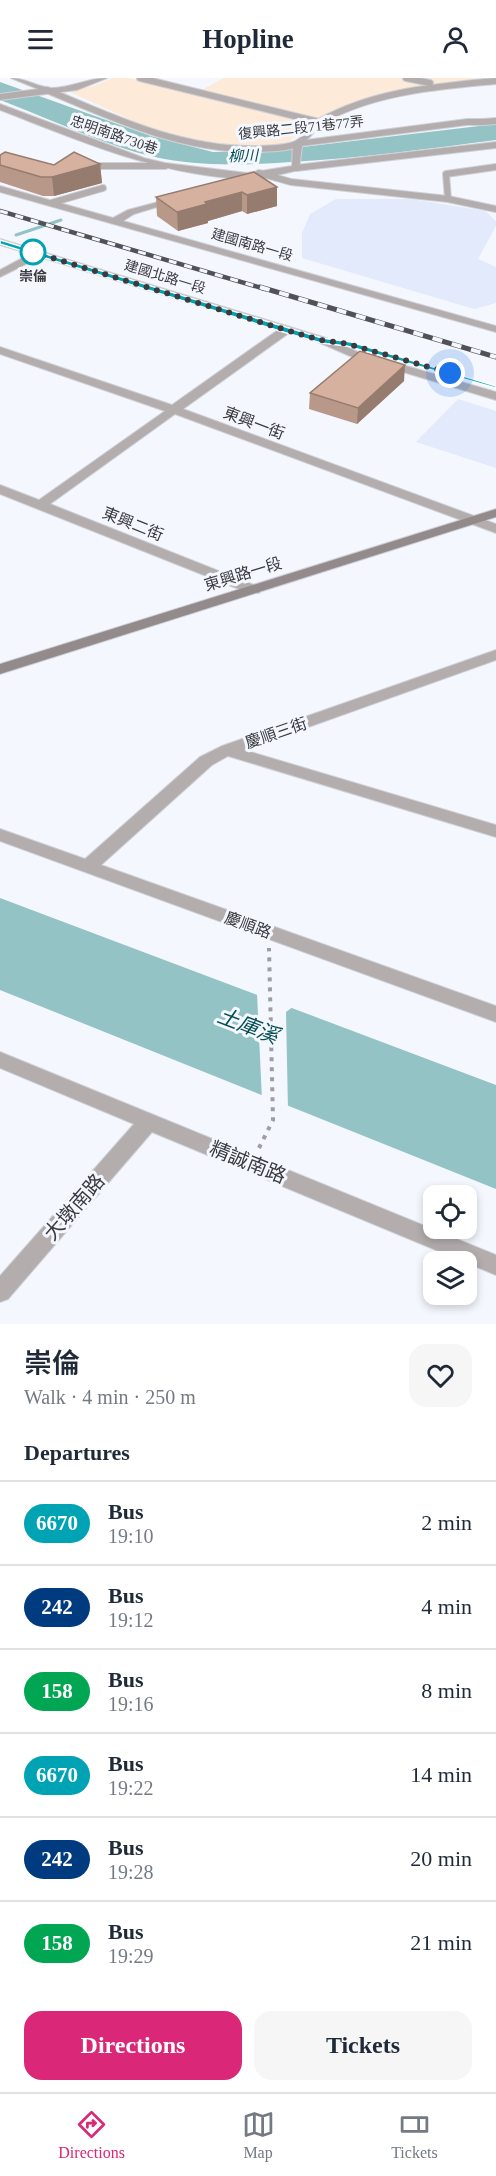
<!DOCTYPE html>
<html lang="en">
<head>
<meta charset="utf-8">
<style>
  :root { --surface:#fff; --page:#f6f6f7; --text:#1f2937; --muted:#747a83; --line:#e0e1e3; --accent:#db2777 }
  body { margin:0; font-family:"Times New Roman","Noto Sans TC",serif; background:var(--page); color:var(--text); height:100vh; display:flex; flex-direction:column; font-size:22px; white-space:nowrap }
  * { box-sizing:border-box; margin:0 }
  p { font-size:20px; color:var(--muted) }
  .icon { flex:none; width:33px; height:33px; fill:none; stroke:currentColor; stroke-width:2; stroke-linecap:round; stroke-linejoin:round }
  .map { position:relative; height:1246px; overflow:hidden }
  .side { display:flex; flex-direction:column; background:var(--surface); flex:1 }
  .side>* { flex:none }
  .badge { padding:0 12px; border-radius:20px; font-size:21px; line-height:39px }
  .tools { position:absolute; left:423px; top:1107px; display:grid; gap:12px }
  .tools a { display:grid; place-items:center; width:54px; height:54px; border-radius:12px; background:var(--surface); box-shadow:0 3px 9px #0003; font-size:30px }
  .you { position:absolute; width:30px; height:30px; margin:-15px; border:4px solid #fff; border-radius:50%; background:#1a73e8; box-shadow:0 0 0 9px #1a73e833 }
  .map>.badge { position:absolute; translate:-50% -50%; box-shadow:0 0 0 3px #fff }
  h2 { padding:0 24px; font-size:22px; line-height:54px }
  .round { display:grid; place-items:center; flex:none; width:63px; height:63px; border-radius:18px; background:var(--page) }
  .headline { display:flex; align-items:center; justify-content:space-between; height:102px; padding:0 24px }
  h1 { font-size:28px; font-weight:600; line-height:45px }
  .button { display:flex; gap:12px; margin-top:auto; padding:12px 24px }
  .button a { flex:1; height:69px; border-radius:18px; background:var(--accent); color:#fff; font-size:24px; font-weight:600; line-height:69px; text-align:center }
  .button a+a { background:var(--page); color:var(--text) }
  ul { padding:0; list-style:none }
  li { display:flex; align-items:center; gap:18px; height:84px; padding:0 24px; border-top:2px solid var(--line) }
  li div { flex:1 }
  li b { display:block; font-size:22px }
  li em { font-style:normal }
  li .badge { min-width:66px; font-weight:700; text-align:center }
  header { display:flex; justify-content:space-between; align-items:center; height:78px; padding:0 24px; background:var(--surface); font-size:27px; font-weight:600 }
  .tabs { display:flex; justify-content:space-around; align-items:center; height:84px; border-top:2px solid var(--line); background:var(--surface); font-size:16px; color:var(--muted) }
  .tabs a { display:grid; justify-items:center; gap:3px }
  .tabs .selected { color:var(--accent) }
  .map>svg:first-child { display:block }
  .built { fill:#e2eafb }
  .industrial { fill:#fdead9 }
  .water { fill:#94c3c6 }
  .pier { fill:#f4f7fd }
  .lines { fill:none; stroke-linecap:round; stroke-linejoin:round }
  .stream { stroke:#94c3c6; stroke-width:3 }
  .lane-casing { stroke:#cfd1d7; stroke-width:8 }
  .street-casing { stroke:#cfd1d7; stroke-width:2 }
  .secondary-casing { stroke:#cfd1d7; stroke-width:2 }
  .path { stroke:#9c9ea3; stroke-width:4; stroke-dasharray:4 6; stroke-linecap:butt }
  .lane { stroke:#b3adae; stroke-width:6 }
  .street { fill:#b3adae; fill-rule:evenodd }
  .secondary { fill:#928a8b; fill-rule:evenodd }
  .rail-far1-casing { stroke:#505256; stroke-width:4.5 }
  .rail-casing { stroke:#505256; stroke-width:5 }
  .rail-far1 { stroke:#f4f7fd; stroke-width:3; stroke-dasharray:8; stroke-linecap:butt }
  .rail { stroke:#f4f7fd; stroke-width:4; stroke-dasharray:10; stroke-linecap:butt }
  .wall { fill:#b89889 }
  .shaded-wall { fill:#967c6f }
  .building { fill:#d6b19f; stroke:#967c6f; stroke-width:1.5 }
  .line { fill:#00a3b4; stroke:#fff; stroke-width:1.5 }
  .walk { stroke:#393b3f; stroke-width:6; stroke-dasharray:0 10.8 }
  .stop-dot { fill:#fff; stroke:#00a3b4; stroke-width:3 }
  .labels { text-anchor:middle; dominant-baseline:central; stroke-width:6; stroke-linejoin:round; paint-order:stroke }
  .far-street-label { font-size:14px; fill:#393b3f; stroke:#f4f7fd }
  .far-stop-label { font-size:14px; font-weight:bold; fill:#393b3f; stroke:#f4f7fd }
  .far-water-label { font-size:15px; font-style:italic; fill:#034e52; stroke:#f4f7fd }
  .street-label { font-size:16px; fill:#393b3f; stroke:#f4f7fd }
  .near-street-label { font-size:20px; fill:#393b3f; stroke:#f4f7fd }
  .near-water-label { font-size:21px; font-style:italic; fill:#034e52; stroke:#f4f7fd }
</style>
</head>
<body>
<header><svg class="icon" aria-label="menu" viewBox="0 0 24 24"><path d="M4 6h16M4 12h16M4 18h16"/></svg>Hopline<svg class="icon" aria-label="person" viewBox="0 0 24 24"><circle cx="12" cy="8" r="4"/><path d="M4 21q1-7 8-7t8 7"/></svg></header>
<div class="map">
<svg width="496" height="1246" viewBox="0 0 496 1246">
  <rect width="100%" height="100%" fill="#f4f7fd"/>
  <path class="built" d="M 336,121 L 411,121 L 485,133 L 496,143 L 496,148 L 478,181 L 496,189 L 496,225 L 474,231 L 302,180 L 302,155 L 310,136 Z
    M 458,321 L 496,333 L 496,390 L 416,364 Z"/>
  <path class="industrial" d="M 112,0 L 129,0 L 194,16 L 224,0 L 478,0 L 361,23 L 331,34 L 313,43 L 286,66 L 237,69 L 164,57 L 68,13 L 94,8 Z"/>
  <path class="water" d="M 0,4 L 151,58 L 213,74 L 277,72 L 496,46 L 496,62 C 428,71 360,80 291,84 C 245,87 200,89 155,79 C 106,68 48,40 0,22 Z
    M 0,820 L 496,1007 L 496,1111 L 0,912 Z"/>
  <path class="pier" d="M 257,915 L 294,928 L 286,934 L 288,1032 L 262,1022 Z"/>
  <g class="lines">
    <path class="stream" d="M 16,157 L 61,142"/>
    <defs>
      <path id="lane" d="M 140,0 L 319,44 C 374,13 434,9 496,3
        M 406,0 L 430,5
        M 47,12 C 115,41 183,73 259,71 C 271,70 285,71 296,66 C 305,62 312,52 319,44
        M 483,44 L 496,43
        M 89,88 L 165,88
        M 296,90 L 496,67
        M 259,95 L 291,104 L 448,121 L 496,131
        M 448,121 L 446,96 L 496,89
        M 51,125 L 103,110"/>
      <path id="street" d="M 11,0 C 25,0 38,9 51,10 C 71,10 88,0 107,0 L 77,12 L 0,22 L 0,16 L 38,11 Z
        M 0,26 L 144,80 L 165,85 L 247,95 L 292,88 L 293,66 L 298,63 L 467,41 L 483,41 L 487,44 L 483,47 L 467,47 L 302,68 L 299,92 C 283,96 262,101 245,101 C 157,97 81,63 0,32 Z
        M 0,108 L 113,140 L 128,132 L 177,119 L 177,123 L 134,136 L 123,143 L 496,248 L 496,254 L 0,114 Z
        M 0,161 L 326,260 L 358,274 L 496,314 L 496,322 L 350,278 L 318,264 L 289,255 L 183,331 L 496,446 L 496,455 L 175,336 L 50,426 L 259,509 L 261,512 L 259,515 L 249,515 L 0,416 L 0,407 L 39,422 L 165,333 L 0,276 L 0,269 L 172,327 L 278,252 L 40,179 L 0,199 L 0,192 L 30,176 L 0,167 Z
        M 496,572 L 496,582 L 244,672 L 496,747 L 496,759 L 228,678 L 212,687 L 101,787 L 496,928 L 496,944 L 0,763 L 0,751 L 85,781 L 200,679 L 222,668 Z
        M 0,974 L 496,1177 L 496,1197 L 152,1054 L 8,1221 L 0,1224 L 0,1198 L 134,1046 L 0,990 Z"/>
      <path id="secondary" d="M 496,431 L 496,439 L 0,596 L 0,586 Z"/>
    </defs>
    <use href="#lane" class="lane-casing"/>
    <use href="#street" class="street-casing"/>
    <use href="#secondary" class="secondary-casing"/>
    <path class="path" d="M 259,1070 L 273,1042 L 269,870"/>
    <use href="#lane" class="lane"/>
    <use href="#street" class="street"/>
    <use href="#secondary" class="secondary"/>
    <defs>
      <path id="rail-far1" d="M 0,133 L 265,211"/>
      <path id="rail" d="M 260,209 L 496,279"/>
    </defs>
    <use href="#rail-far1" class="rail-far1-casing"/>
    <use href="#rail" class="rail-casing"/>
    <use href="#rail-far1" class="rail-far1"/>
    <use href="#rail" class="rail"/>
  </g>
  <path class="wall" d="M 0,77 L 54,87 L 100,86 L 102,105 L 54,118 L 43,118 L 0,104 Z
    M 254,94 L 277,128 L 247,136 L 242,133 L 208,143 L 208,145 L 178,153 L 157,138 L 156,119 Z
    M 404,303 L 357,346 L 309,331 L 310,315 Z"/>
  <path class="shaded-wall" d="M 100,86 L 102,105 L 54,118 L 52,99 Z
    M 277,109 L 277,128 L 247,136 L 247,117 Z
    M 242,114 L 242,133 L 208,143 L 208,145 L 178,153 L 177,134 L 205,124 Z
    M 405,287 L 404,303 L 357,346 L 358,330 Z"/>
  <path class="building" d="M 5,74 L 54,87 L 74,74 L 100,86 L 52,99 L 41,99 L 0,87 L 0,77 Z
    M 254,94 L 277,109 L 247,117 L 242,114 L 205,124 L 207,126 L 177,134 L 156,119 Z
    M 360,273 L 405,287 L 358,330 L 310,315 Z"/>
  <path class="line" d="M 0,162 L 289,250 L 322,260 L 351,264 L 496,308 L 496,310 L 347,268 L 321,265 L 283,254 L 0,166 Z"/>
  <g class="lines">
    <path class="walk" d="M 33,174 L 286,252 L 321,262 L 348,266 L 450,295"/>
  </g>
  <circle class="stop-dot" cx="33" cy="174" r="12"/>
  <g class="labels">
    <g class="far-street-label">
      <text transform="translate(301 50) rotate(-6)">復興路二段71巷77弄</text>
      <text transform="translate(114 57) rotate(19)">忠明南路730巷</text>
      <text transform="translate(252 167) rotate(16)">建國南路一段</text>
      <text transform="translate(165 199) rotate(17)">建國北路一段</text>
    </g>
    <g class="far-stop-label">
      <text x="33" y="198">崇倫</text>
    </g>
    <g class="far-water-label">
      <text transform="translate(243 78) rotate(-2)">柳川</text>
    </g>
    <g class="street-label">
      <text transform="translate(254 345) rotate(21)">東興一街</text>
      <text transform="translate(133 446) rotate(22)">東興二街</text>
      <text transform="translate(243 496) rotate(-17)">東興路一段</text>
      <text transform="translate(276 655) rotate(-19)">慶順三街</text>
      <text transform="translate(248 847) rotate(20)">慶順路</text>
    </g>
    <g class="near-street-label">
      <text transform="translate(248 1084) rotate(22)">精誠南路</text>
      <text transform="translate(74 1129) rotate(-49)">大墩南路</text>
    </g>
    <g class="near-water-label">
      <text transform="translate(248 948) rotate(21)">土庫溪</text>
    </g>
  </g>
</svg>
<div class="tools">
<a><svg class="icon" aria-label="locate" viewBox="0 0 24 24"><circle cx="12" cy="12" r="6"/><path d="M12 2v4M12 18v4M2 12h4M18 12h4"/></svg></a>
<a><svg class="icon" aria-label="layers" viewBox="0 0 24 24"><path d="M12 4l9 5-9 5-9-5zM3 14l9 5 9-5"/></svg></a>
</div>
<div class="you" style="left:450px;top:295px"></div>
</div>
<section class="side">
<div class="headline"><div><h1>崇倫</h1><p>Walk · 4 min · 250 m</p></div><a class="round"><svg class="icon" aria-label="heart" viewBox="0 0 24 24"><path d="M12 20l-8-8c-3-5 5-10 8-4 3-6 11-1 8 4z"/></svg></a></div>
<h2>Departures</h2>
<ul>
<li><span class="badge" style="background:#00a3b4;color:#fff">6670</span><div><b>Bus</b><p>19:10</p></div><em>2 min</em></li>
<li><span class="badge" style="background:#003b80;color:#fff">242</span><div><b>Bus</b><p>19:12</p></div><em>4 min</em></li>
<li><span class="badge" style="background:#00a651;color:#fff">158</span><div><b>Bus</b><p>19:16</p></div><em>8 min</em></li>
<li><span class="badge" style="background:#00a3b4;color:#fff">6670</span><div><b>Bus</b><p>19:22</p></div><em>14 min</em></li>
<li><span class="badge" style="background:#003b80;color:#fff">242</span><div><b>Bus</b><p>19:28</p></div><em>20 min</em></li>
<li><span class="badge" style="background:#00a651;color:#fff">158</span><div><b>Bus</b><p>19:29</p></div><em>21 min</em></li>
</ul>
<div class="button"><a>Directions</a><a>Tickets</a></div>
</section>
<nav class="tabs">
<a class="selected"><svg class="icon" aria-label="directions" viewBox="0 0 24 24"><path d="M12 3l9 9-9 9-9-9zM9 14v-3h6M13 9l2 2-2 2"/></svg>Directions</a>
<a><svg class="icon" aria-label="map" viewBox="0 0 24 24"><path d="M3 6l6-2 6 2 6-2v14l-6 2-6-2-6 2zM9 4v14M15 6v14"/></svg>Map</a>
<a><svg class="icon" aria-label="tickets" viewBox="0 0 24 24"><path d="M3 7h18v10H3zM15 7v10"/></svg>Tickets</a>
</nav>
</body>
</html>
